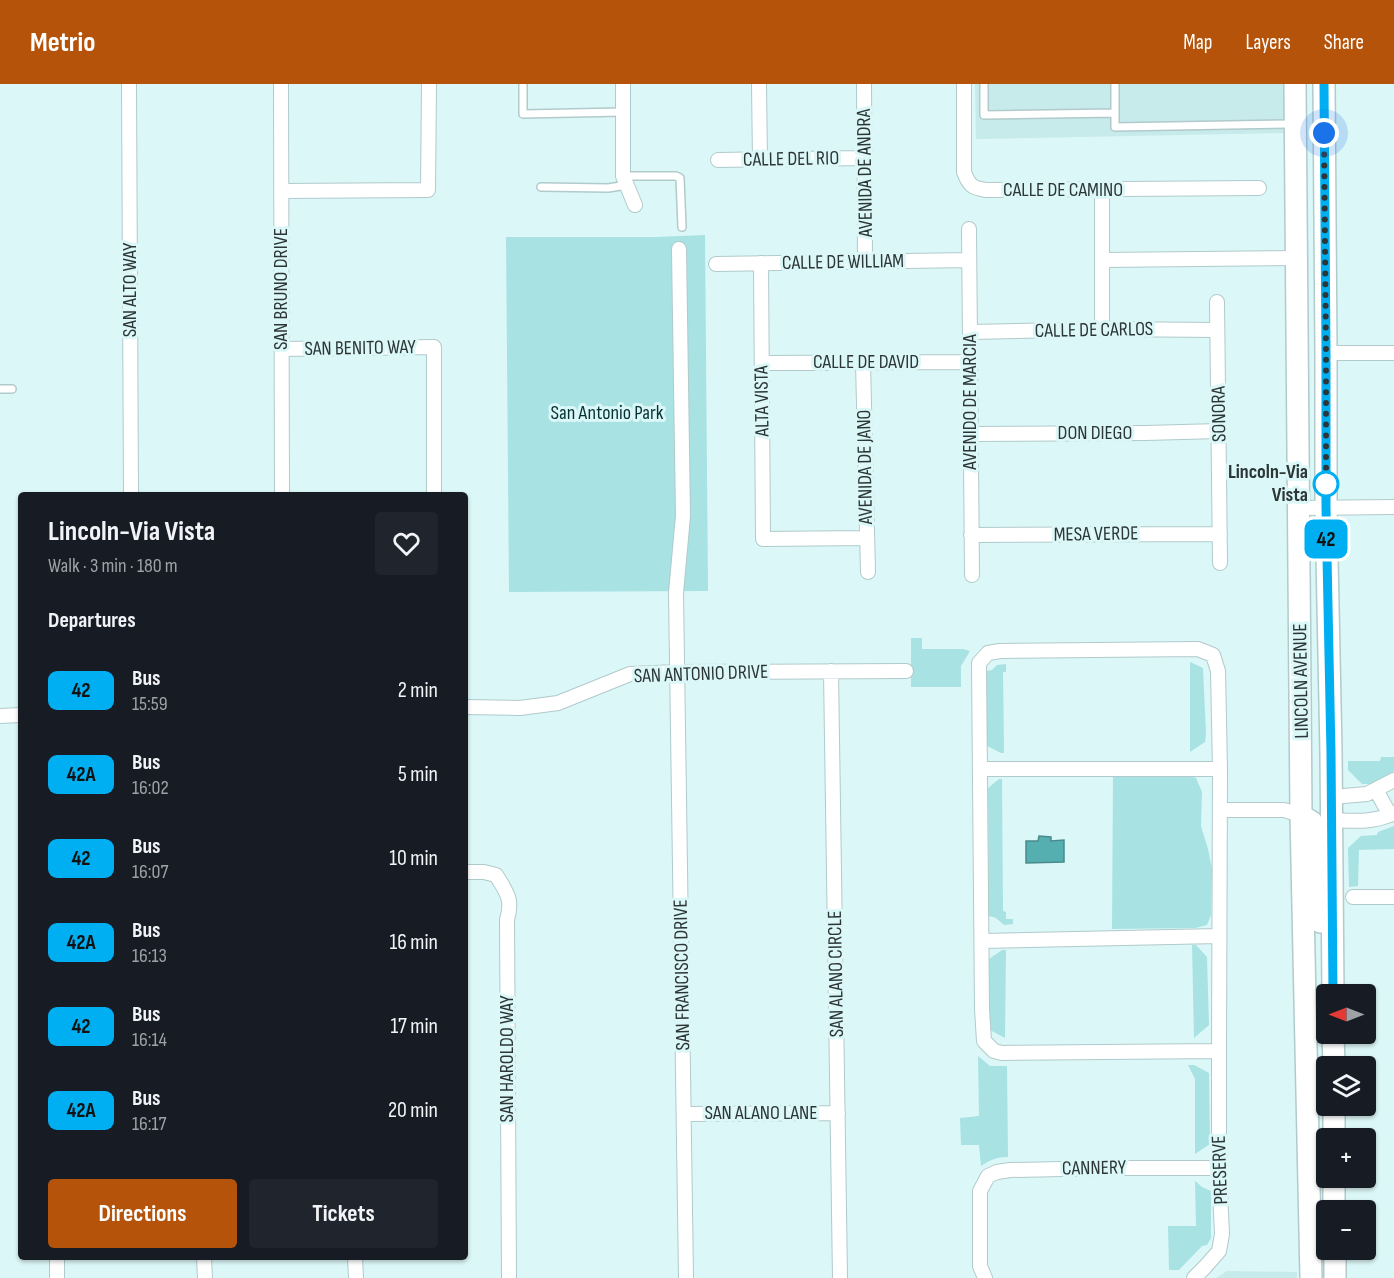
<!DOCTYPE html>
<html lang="en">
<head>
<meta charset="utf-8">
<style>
  :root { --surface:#171b24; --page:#20242c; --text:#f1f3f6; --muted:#9ea1a6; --accent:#b45309 }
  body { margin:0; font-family:"Sofia Sans Condensed",sans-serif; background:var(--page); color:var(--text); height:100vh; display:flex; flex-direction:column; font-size:22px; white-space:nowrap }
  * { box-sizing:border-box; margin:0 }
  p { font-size:20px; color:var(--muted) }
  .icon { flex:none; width:33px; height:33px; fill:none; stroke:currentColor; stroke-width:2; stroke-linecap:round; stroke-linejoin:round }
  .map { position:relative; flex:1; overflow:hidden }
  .side { position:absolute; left:18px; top:408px; width:450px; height:768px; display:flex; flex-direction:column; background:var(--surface); border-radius:6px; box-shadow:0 2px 4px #0004 }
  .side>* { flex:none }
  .badge { padding:0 12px; border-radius:9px; font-size:21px; line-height:39px }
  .needle { width:39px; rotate:270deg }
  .controls { position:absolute; left:1316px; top:900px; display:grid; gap:12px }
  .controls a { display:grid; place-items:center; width:60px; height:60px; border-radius:6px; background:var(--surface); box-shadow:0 2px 4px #0004; font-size:30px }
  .you { position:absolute; width:30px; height:30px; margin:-15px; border:4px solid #fff; border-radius:50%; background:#1a73e8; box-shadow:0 0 0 9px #1a73e833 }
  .map>.badge { position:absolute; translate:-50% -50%; box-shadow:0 0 0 3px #fff }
  h2 { padding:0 30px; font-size:22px; line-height:54px }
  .round { display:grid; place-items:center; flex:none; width:63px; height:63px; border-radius:6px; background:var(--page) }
  .head { display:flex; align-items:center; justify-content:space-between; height:102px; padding:0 30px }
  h1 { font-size:28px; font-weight:700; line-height:45px }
  .button { display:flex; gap:12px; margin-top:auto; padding:12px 30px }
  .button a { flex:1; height:69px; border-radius:6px; background:var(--accent); color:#fff; font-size:24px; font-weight:700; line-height:69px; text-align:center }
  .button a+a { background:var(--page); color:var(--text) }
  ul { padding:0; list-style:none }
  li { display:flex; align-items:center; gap:18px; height:84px; padding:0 30px }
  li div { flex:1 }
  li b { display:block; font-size:22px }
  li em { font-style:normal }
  li .badge { min-width:66px; font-weight:700; text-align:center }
  header { display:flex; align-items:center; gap:36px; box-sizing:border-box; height:84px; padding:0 30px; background:var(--accent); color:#fff }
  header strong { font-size:28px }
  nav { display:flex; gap:33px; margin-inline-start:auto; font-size:21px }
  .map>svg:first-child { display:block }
  .built { fill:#c7eaeb }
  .green { fill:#a8e2e3 }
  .water { fill:#55afb1; stroke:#498b8c; stroke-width:1.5 }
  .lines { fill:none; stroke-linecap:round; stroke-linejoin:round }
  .service-casing { stroke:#b1cacb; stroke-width:10 }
  .minor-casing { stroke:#b1cacb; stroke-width:16 }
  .primary-casing { stroke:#b1cacb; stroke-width:24 }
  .service { stroke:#fff; stroke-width:7 }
  .minor { stroke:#fff; stroke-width:14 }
  .primary { stroke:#fff; stroke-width:21 }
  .line-casing { stroke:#fff; stroke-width:14 }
  .line { stroke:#00aff2; stroke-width:9 }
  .walk { stroke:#2c3637; stroke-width:6; stroke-dasharray:0 10.8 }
  .stop-dot { fill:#fff; stroke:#00aff2; stroke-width:3 }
  .labels { text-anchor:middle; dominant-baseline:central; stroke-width:6; stroke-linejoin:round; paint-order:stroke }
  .street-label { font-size:20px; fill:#2c3637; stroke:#dcf7f7 }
  .park-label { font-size:20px; fill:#043233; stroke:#dcf7f7 }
  .stop-label { font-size:20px; font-weight:bold; fill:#2c3637; stroke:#dcf7f7; text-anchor:end }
</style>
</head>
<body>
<header>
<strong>Metrio</strong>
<nav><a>Map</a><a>Layers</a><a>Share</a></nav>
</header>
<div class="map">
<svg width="1394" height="1194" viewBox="0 0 1394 1194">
  <rect width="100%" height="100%" fill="#dcf7f7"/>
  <path class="built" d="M 975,0 L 1285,0 L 1285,49 L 976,55 Z
    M 1227,1187 L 1297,1188 L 1297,1194 L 1216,1194 Z"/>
  <path class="green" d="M 705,151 L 708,507 L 509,508 L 506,153 L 657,153 Z
    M 911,554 L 922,554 L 922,565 L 963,565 L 970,567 L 961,582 L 961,603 L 911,603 Z
    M 1190,578 L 1203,584 L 1206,650 L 1205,658 L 1190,668 Z
    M 1006,580 L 1006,588 L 1003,588 L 1004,669 L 1001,669 L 987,662 L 987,659 L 986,591 L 987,587 L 992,586 L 997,581 Z
    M 1381,673 L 1394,673 L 1394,687 L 1374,700 L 1362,700 L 1348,686 L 1348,677 L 1380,677 Z
    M 1185,690 L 1196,694 L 1202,708 L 1201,742 L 1208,765 L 1212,785 L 1211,831 L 1207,841 L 1195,844 L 1112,845 L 1113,693 Z
    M 999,695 L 1002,695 L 1003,827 L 1006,828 L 1006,835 L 1013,835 L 1013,840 L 1004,841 L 996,834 L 989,832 L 988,704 Z
    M 1394,742 L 1394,765 L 1359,766 L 1358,802 L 1349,803 L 1348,764 L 1361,752 L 1377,751 L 1378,748 Z
    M 1192,861 L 1196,861 L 1207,873 L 1209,941 L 1194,954 Z
    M 1002,866 L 1006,866 L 1005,954 L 990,946 L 989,875 Z
    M 978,972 L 990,982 L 1007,982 L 1008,1073 C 997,1073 990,1076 981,1082 L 979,1061 L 961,1061 L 960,1034 L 979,1032 Z
    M 1188,981 L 1194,981 L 1209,989 L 1210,1060 L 1195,1070 L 1195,995 Z
    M 1195,1097 L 1202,1103 L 1211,1107 L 1211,1154 L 1207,1161 L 1202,1162 L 1179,1186 L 1169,1186 L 1168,1142 L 1196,1142 Z"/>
  <path class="water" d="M 1039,752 L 1051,753 L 1051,757 L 1064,756 L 1064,778 L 1026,779 L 1026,757 L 1038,757 Z"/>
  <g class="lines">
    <defs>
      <path id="service" d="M 523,0 L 523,30 L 623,28
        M 984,0 L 984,31 L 1115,29
        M 1115,0 L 1115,43 L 1292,40
        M 623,92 L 676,92 L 680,94 L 682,143
        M 541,103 L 608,104 L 627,101
        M 0,305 L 12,305"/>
      <path id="minor" d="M 129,0 L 131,411
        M 281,0 L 282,411
        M 623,0 L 623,92 L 635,121
        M 759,0 L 760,76
        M 864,0 L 865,177
        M 964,0 L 964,88 C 969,102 973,104 986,106 L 1259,104
        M 718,76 L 864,74
        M 1102,106 L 1102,245
        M 281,107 L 428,106 L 429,0
        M 969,145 L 972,491
        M 679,165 L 683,432 L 676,509 L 686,1194
        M 1102,176 L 1296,174
        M 761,179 L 763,455 L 867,454
        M 716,180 L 969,176
        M 1217,218 L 1220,479
        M 970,248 L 1102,245 L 1217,246
        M 281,265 L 434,263 L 434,411
        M 1326,269 L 1394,269
        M 863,278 L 868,488
        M 762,279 L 970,278
        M 970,350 L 1145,349 L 1219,347
        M 1299,424 L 1394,423
        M 971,451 L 1220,450
        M 1198,565 L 1213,571 L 1218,587 L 1220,685 L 1219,967 L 1002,969 L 994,967 L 984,957 L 982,925 L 979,579 L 988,569 L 1000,567 Z
        M 831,587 L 840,1194
        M 465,623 L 520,624 L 558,619 L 630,590 L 678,588 L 906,587
        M 0,632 L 21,631
        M 980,685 L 1220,685
        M 1376,706 L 1390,731
        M 1332,713 L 1367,710 L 1394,696
        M 1220,726 L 1284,726 L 1301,731
        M 1332,736 C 1354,737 1374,739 1394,729
        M 465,788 L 484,788 L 496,791 C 507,809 513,815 507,836 L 509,1194
        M 1353,813 L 1394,813
        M 982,857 L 1219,852
        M 684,1030 L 838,1029
        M 57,1173 L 57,1194
        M 204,1173 L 205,1194
        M 355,1173 L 356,1194
        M 985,1194 L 980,1182 L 980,1107 L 988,1092 L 997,1088 L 1010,1086 L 1110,1084 L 1219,1084
        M 1194,1194 L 1205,1183 L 1219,1167 L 1222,1150 L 1219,1084 L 1219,967"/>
      <path id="primary" d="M 1295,0 L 1301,731 L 1311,1194
        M 1324,0 L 1326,269 L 1326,424 L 1331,668 L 1333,910
        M 1301,731 L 1312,738 L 1317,751 L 1318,829 L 1320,838
        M 1333,950 L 1334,982
        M 1334,1022 L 1334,1054
        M 1334,1094 L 1334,1126
        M 1335,1166 L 1335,1194"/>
    </defs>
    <use href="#service" class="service-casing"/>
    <use href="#minor" class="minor-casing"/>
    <use href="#primary" class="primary-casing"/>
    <use href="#service" class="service"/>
    <use href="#minor" class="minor"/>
    <use href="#primary" class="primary"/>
  </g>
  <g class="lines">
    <defs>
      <path id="line" d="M 1324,0 L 1326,269 L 1326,424 L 1331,669 L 1333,910"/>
    </defs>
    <use href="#line" class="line-casing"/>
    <use href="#line" class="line"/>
    <path class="walk" d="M 1324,49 L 1326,269 L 1326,402 L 1326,400"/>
  </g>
  <circle class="stop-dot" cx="1326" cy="400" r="12"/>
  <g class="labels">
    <g class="street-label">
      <text transform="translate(791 75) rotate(-1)">CALLE DEL RIO</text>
      <text transform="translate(865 89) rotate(-91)">AVENIDA DE ANDRA</text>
      <text x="1063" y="106">CALLE DE CAMINO</text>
      <text transform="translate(843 178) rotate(-1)">CALLE DE WILLIAM</text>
      <text transform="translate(281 205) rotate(-90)">SAN BRUNO DRIVE</text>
      <text transform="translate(130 206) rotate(-90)">SAN ALTO WAY</text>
      <text transform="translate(1094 246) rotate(-1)">CALLE DE CARLOS</text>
      <text transform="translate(360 264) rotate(-1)">SAN BENITO WAY</text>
      <text x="866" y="278">CALLE DE DAVID</text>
      <text transform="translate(762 317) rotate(-91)">ALTA VISTA</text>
      <text transform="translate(970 318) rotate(-90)">AVENIDO DE MARCIA</text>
      <text transform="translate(1219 330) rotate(-91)">SONORA</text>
      <text x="1095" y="349">DON DIEGO</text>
      <text transform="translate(865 383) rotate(-91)">AVENIDA DE JANO</text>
      <text transform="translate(1096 450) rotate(-1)">MESA VERDE</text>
      <text transform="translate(701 590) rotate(-2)">SAN ANTONIO DRIVE</text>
      <text transform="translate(1301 597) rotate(-91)">LINCOLN AVENUE</text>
      <text transform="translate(836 890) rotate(-91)">SAN ALANO CIRCLE</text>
      <text transform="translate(682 891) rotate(-91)">SAN FRANCISCO DRIVE</text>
      <text transform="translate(507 975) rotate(-90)">SAN HAROLDO WAY</text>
      <text x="761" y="1029">SAN ALANO LANE</text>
      <text transform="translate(1094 1084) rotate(-1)">CANNERY</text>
      <text transform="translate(1220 1086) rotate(-92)">PRESERVE</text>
    </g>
    <g class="park-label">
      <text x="607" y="329">San Antonio Park</text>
    </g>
    <g class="stop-label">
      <text x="1308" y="388">Lincoln-Via<tspan x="1308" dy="23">Vista</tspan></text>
    </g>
  </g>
</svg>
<div class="controls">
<a><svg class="needle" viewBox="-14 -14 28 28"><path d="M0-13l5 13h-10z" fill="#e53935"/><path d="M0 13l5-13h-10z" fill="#9ea1a6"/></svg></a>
<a><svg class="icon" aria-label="layers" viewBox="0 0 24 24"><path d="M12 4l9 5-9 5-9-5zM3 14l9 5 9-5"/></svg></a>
<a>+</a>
<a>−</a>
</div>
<div class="you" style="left:1324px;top:49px"></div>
<b class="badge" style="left:1326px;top:455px;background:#00aff2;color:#111">42</b>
<section class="side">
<div class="head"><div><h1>Lincoln-Via Vista</h1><p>Walk · 3 min · 180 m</p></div><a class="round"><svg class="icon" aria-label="heart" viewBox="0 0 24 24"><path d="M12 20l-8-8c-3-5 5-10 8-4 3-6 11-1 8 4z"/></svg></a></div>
<h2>Departures</h2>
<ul>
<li><span class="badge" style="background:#00aff2;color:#111">42</span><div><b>Bus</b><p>15:59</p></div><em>2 min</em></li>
<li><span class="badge" style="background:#00aff2;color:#111">42A</span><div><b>Bus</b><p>16:02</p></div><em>5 min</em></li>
<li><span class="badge" style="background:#00aff2;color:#111">42</span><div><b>Bus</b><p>16:07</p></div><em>10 min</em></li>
<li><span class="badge" style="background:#00aff2;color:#111">42A</span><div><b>Bus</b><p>16:13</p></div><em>16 min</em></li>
<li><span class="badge" style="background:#00aff2;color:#111">42</span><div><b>Bus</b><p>16:14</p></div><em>17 min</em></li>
<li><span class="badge" style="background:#00aff2;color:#111">42A</span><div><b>Bus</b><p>16:17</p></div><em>20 min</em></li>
</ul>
<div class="button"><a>Directions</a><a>Tickets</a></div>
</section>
</div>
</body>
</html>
